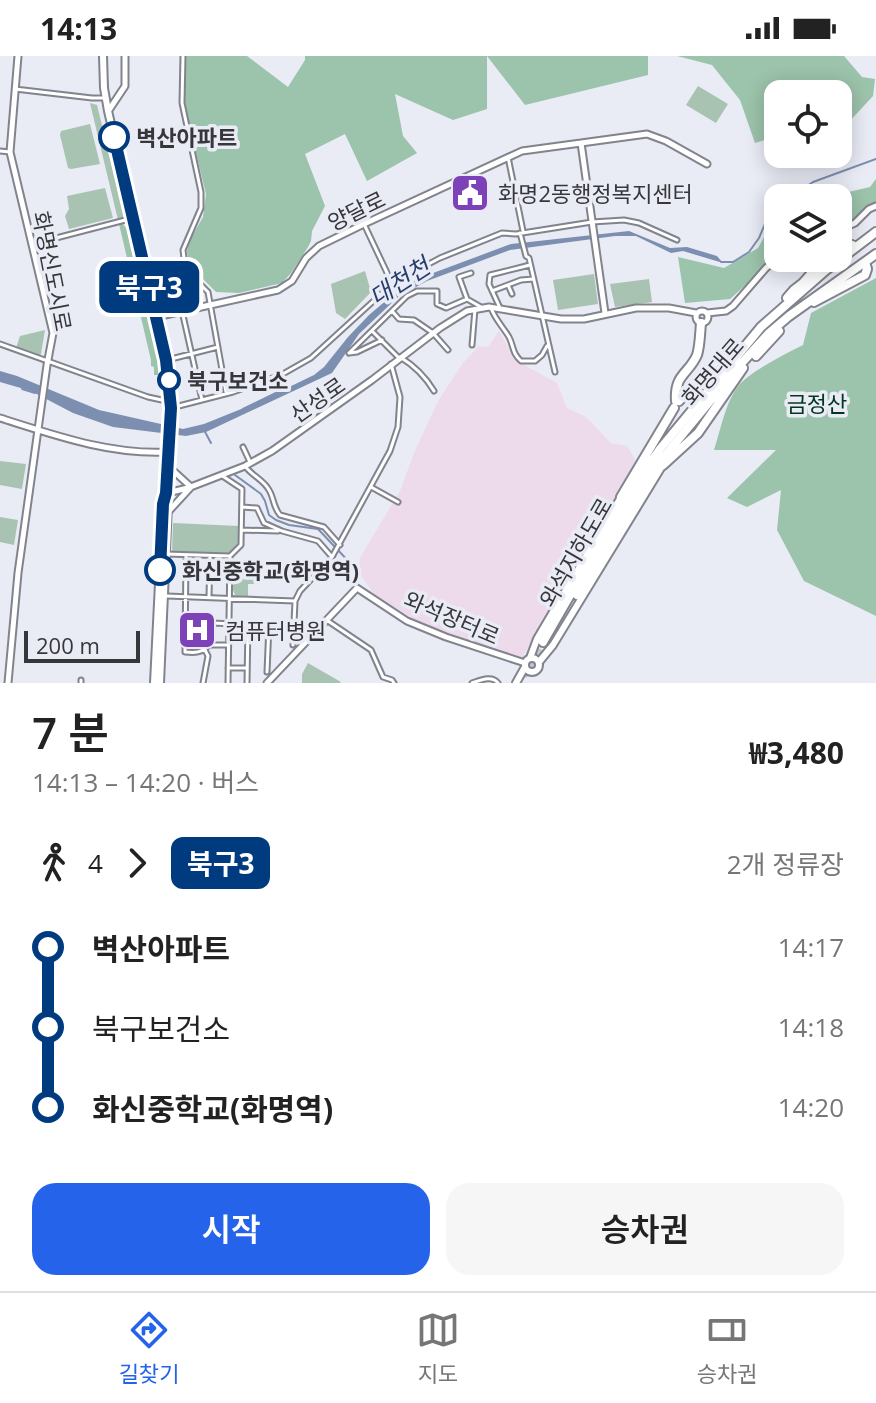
<!DOCTYPE html>
<html lang="ko">
<head>
<meta charset="utf-8">
<style>
  :root { --surface:#fff; --page:#f6f6f6; --text:#222; --muted:#767676; --line:#e0e0e0; --accent:#2563eb }
  body { margin:0; font-family:"Open Sans","Noto Sans KR",sans-serif; background:var(--page); color:var(--text); height:100vh; display:flex; flex-direction:column; font-size:30px; white-space:nowrap }
  * { box-sizing:border-box; margin:0 }
  p { font-size:26px; color:var(--muted) }
  .icon { flex:none; width:44px; height:44px; fill:none; stroke:currentColor; stroke-width:2; stroke-linecap:round; stroke-linejoin:round }
  .map { position:relative; height:627px; overflow:hidden }
  .panel { display:flex; flex-direction:column; background:var(--surface); flex:1 }
  .panel>* { flex:none }
  .badge { padding:0 16px; border-radius:12px; font-size:28px; line-height:52px }
  .tools { position:absolute; left:764px; top:24px; display:grid; gap:16px }
  .tools a { display:grid; place-items:center; width:88px; height:88px; border-radius:16px; background:var(--surface); box-shadow:0 4px 20px #0003; font-size:40px }
  .scale { position:absolute; left:24px; bottom:20px; width:116px; box-sizing:border-box; padding-left:8px; border:4px solid #37373b; border-top:0; font-size:22px; line-height:28px; white-space:nowrap; color:#37373b; -webkit-text-stroke:6px #e9ebf5; paint-order:stroke }
  .map>.badge { position:absolute; translate:-50% -50%; box-shadow:0 0 0 4px #fff }
  .legs { display:flex; align-items:center; gap:12px; height:88px; padding:0 32px; font-size:26px }
  .legs p { margin-inline-start:auto }
  .head { display:flex; align-items:center; justify-content:space-between; height:136px; padding:0 32px }
  h1 { font-size:44px; font-weight:600; line-height:60px }
  .primary-button { display:flex; gap:16px; margin-top:auto; padding:16px 32px }
  .primary-button a { flex:1; height:92px; border-radius:24px; background:var(--accent); color:#fff; font-size:32px; font-weight:600; line-height:92px; text-align:center }
  .primary-button a+a { background:var(--page); color:var(--text) }
  ul { padding:0 32px; list-style:none }
  li { display:flex; align-items:center; gap:28px; height:80px; font-size:30px }
  li i { display:grid; place-items:center; width:12px; height:100%; margin:0 10px; background:currentColor }
  li i::after { content:''; width:20px; height:20px; margin:-10px; border:6px solid; border-radius:50%; background:var(--surface) }
  li p { margin-inline-start:auto }
  li:first-child i { background:linear-gradient(#0000 50%,currentColor 0) }
  li:last-child i { background:linear-gradient(currentColor 50%,#0000 0) }
  .status { display:flex; justify-content:space-between; align-items:center; height:56px; padding:0 40px; background:var(--surface); direction:ltr }
  .status svg { height:22px; fill:currentColor }
  .dock { display:flex; justify-content:space-around; align-items:center; height:112px; border-top:2px solid var(--line); background:var(--surface); font-size:22px; color:var(--muted) }
  .dock a { display:grid; justify-items:center; gap:4px }
  .dock .current { color:var(--accent) }
  .map>svg:first-child { display:block }
  .industrial { fill:#eddbec }
  .green { fill:#a9c3b3 }
  .forest { fill:#9cc3ab }
  .water { fill:#7d8fb0 }
  .lines { fill:none; stroke-linecap:round; stroke-linejoin:round }
  .stream { stroke:#7d8fb0; stroke-width:2 }
  .highway-tunnel { stroke:#c5c7d0; stroke-width:8; stroke-dasharray:8 4; stroke-linecap:butt }
  .street-casing { stroke:#82848d; stroke-width:7 }
  .secondary-casing { stroke:#82848d; stroke-width:9 }
  .primary-casing { stroke:#82848d; stroke-width:10 }
  .highway-casing { stroke:#82848d; stroke-width:12 }
  .street { stroke:#fff; stroke-width:3 }
  .secondary { stroke:#fff; stroke-width:5 }
  .primary { stroke:#fff; stroke-width:6 }
  .highway { stroke:#fff; stroke-width:8 }
  .line-1-casing { stroke:#fff; stroke-width:18 }
  .line-1 { stroke:#003b80; stroke-width:12 }
  .stop-1-dot { fill:#fff; stroke:#003b80; stroke-width:4 }
  .labels { text-anchor:middle; dominant-baseline:central; stroke-width:7; stroke-linejoin:round; paint-order:stroke }
  .stop-label { font-size:22px; font-weight:bold; fill:#37373b; stroke:#e9ebf5; text-anchor:start }
  .poi-label { font-size:22px; fill:#37373b; stroke:#e9ebf5; text-anchor:start }
  .street-label { font-size:22px; fill:#37373b; stroke:#e9ebf5 }
  .park-label { font-size:22px; fill:#00351e; stroke:#e9ebf5 }
  .water-label { font-size:24px; font-style:italic; fill:#273e6b; stroke:#e9ebf5 }
</style>
</head>
<body>
<div class="status"><b>14:13</b><svg viewBox="0 0 49 12"><path d="M0 12V9h3v3zM5 12V6h3v6zM10 12V3h3v9zM15 12V0h3v12zM26 1h20v11H26zM47 4h2v5h-2z"/></svg></div>
<div class="map">
<svg width="876" height="627" viewBox="0 0 876 627">
  <rect width="100%" height="100%" fill="#e9ebf5"/>
  <path class="industrial" d="M 499,275 L 515,304 L 557,327 L 567,352 L 586,361 L 611,387 L 627,390 L 638,408 L 522,602 L 421,568 L 373,537 L 359,516 L 360,502 L 400,435 L 414,397 L 438,345 L 463,307 L 479,290 L 488,291 Z"/>
  <path class="green" d="M 698,30 L 728,48 L 716,67 L 686,49 Z
    M 90,47 L 97,49 L 124,160 L 123,163 L 118,164 Z
    M 90,68 L 100,108 L 71,113 L 68,112 L 60,79 L 61,75 Z
    M 105,132 L 113,162 L 69,173 L 65,160 L 69,153 L 67,140 Z
    M 181,207 L 186,218 L 197,227 L 160,235 L 154,212 Z
    M 365,215 L 371,236 L 345,263 L 336,257 L 331,228 Z
    M 594,218 L 598,248 L 558,254 L 553,224 Z
    M 649,223 L 652,246 L 615,251 L 610,228 Z
    M 45,274 L 41,298 L 39,300 L 16,292 L 20,280 Z
    M 0,405 L 26,408 L 22,433 L 0,429 Z
    M 0,461 L 18,464 L 14,489 L 0,486 Z
    M 173,467 L 239,470 L 239,486 L 228,498 L 172,496 Z
    M 233,504 L 259,505 L 259,528 L 248,528 L 248,540 L 235,539 L 233,534 Z
    M 308,607 L 341,626 L 340,627 L 302,627 L 302,618 Z"/>
  <path class="forest" d="M 185,0 L 247,0 L 288,31 L 305,4 L 305,0 L 648,0 L 648,19 L 525,49 L 487,0 L 487,53 L 453,64 L 395,38 L 403,80 L 417,97 L 367,125 L 345,78 L 305,98 L 325,150 L 312,175 L 311,185 L 308,191 L 291,217 L 282,227 L 239,237 L 216,236 L 196,216 L 188,205 L 187,195 L 189,186 L 203,161 L 206,138 L 183,44 Z
    M 677,0 L 844,0 L 862,21 L 875,23 L 873,40 L 847,68 L 848,95 L 845,109 L 829,111 L 821,104 L 820,98 L 838,98 L 838,38 L 778,38 L 778,80 L 755,87 L 740,44 L 712,9 Z
    M 876,123 L 876,153 L 850,165 L 841,146 L 838,146 L 838,142 L 786,142 L 790,135 L 840,138 L 870,131 Z
    M 778,156 L 778,200 L 730,243 L 685,247 L 678,201 L 724,212 L 758,192 Z
    M 119,168 L 123,168 L 127,173 L 159,305 L 160,319 L 154,319 L 154,311 L 151,310 L 151,304 Z
    M 876,222 L 876,560 L 804,525 L 777,474 L 781,434 L 747,451 L 727,442 L 776,394 L 714,394 C 721,373 725,347 739,329 C 751,315 787,297 803,289 L 811,257 Z"/>
  <path class="water" d="M 629,175 L 670,192 L 687,191 L 717,200 L 723,207 L 683,195 L 671,197 L 636,180 L 615,180 L 510,194 L 427,225 L 398,241 L 359,278 L 332,317 L 206,376 L 186,380 L 113,371 L 73,357 L 31,335 L 0,326 L 0,315 L 17,320 L 99,354 L 183,373 L 204,368 L 256,347 L 314,319 L 324,311 L 348,281 L 369,259 L 389,242 L 417,223 L 511,188 Z"/>
  <g class="lines">
    <path class="stream" d="M 790,142 L 813,126 L 876,103
      M 721,206 L 733,206 L 749,196 L 759,182 L 768,161 L 778,155
      M 22,333 L 35,337
      M 243,353 L 280,335
      M 204,374 L 211,387
      M 235,419 L 261,438 L 265,445 L 269,459 L 276,464 L 289,469 L 318,473 L 353,510"/>
    <path class="highway-tunnel" d="M 523,620 L 543,586"/>
    <defs>
      <path id="street" d="M 183,0 L 182,47 L 201,136 L 201,152 L 183,194 L 184,202 L 191,219 L 208,236 L 226,336
        M 15,33 L 92,42 L 106,42
        M 0,95 L 10,96
        M 508,101 L 523,175
        M 364,168 L 389,221 L 377,234 L 379,240
        M 520,177 L 526,200 L 529,202 L 555,316
        M 33,188 L 133,162
        M 508,229 L 512,238
        M 492,235 L 521,224 L 533,223
        M 467,243 L 459,221 L 471,217
        M 491,252 C 495,263 503,271 509,281 C 514,291 512,297 521,305 L 535,305 L 542,299 L 547,290
        M 500,252 L 489,228 L 490,219 L 530,209
        M 182,255 L 202,344
        M 392,255 L 399,263 L 414,264 L 433,277 L 448,294
        M 372,275 L 399,302
        M 0,288 L 148,341 L 171,346
        M 472,289 L 475,253
        M 349,297 L 407,240 L 417,235 L 437,235 L 437,248 L 446,252 L 467,243 L 481,251
        M 349,297 L 357,296 L 382,284
        M 400,301 C 415,310 425,320 434,335
        M 167,304 L 218,291
        M 171,352 L 233,336 L 281,319 L 311,302 L 379,240 L 404,221 L 440,202 L 502,177 L 516,178 L 592,166 L 624,164 L 639,167 L 677,184
        M 243,391 L 250,406
        M 245,410 C 251,419 264,424 269,434 C 274,442 273,451 280,459 L 324,471 L 340,489
        M 221,419 L 242,433 L 241,489 L 230,500 L 228,627
        M 371,431 L 398,446
        M 242,451 L 257,452 L 264,467 L 282,475 L 318,485 L 332,501 L 300,535 L 295,545 L 293,589
        M 242,474 L 278,475
        M 166,498 L 230,500
        M 186,499 L 185,596 C 195,597 202,597 209,589 L 228,589
        M 332,501 L 390,395 L 398,371 L 400,341 L 391,308
        M 167,540 L 295,545
        M 209,540 L 210,500
        M 328,565 L 371,594 L 383,621 L 392,624 L 394,627
        M 185,566 L 293,570
        M 228,612 L 247,612
        M 267,616 L 269,569
        M 81,627 L 81,624
        M 203,627 L 208,600 L 205,594
        M 247,627 L 248,568
        M 472,627 C 481,624 492,619 498,627"/>
      <path id="secondary" d="M 109,54 L 125,30 L 125,0
        M 581,87 L 647,78 L 666,85 L 707,108
        M 838,175 L 855,167 L 869,153 L 876,150
        M696 261a6 6 0 1 1 12 0a6 6 0 1 1-12 0Z
        M 707,257 L 726,255 L 733,250 L 766,212 L 778,202
        M 156,261 L 278,234 L 292,225 L 306,202 L 319,190 L 364,168 L 522,95 L 581,87 L 605,257
        M 0,362 C 54,379 110,399 168,396
        M 167,437 L 188,432 L 245,410 L 272,395 L 372,324 L 440,272 L 467,255 L 489,251 L 561,263 L 584,263 L 636,252 L 669,252 L 696,257
        M 168,456 L 191,431 L 168,410
        M 8,627 L 18,517 L 47,309 L 53,277 L 10,96 L 18,0
        M 267,627 L 357,532 L 407,565 L 446,581 L 525,607"/>
      <path id="primary" d="M 103,0 L 104,32 L 108,55 L 162,284 L 169,322 L 171,352 L 167,409 L 168,449 L 160,627
        M525 609a7 7 0 1 1 14 0a7 7 0 1 1-14 0Z
        M 530,602 L 537,583 L 621,441
        M 539,606 L 553,589 L 664,407
        M 154,627 L 163,448 L 165,440
        M 516,627 L 525,611"/>
      <path id="highway" d="M 838,189 L 848,188 L 852,189
        M 787,242 L 794,234 L 803,227 L 825,202
        M 814,246 L 865,219 L 867,213 L 865,206
        M 756,300 L 779,275
        M 676,345 C 674,318 689,318 697,299 C 700,290 700,277 701,267
        M 679,345 L 716,305 L 739,292
        M 663,409 L 698,377 L 743,312
        M 621,441 L 674,352
        M 577,539 L 649,419 L 739,310 L 769,277 L 789,260 L 876,198
        M 543,586 L 604,480 L 638,424 L 660,393 L 761,271 L 826,214 L 876,176"/>
    </defs>
    <use href="#street" class="street-casing"/>
    <use href="#secondary" class="secondary-casing"/>
    <use href="#primary" class="primary-casing"/>
    <use href="#highway" class="highway-casing"/>
    <use href="#street" class="street"/>
    <use href="#secondary" class="secondary"/>
    <use href="#primary" class="primary"/>
    <use href="#highway" class="highway"/>
  </g>
  <g class="lines">
    <defs>
      <path id="line-1" d="M 114,81 L 166,304 L 171,352 L 166,437 L 163,448 L 160,514"/>
    </defs>
    <use href="#line-1" class="line-1-casing"/>
    <use href="#line-1" class="line-1"/>
  </g>
  <defs>
    <symbol id="civic-square" viewBox="-11 -11 22 22"><rect x="-9" y="-9" width="18" height="18" rx="4" fill="#7d42b8" stroke="#e9ebf5"/><path d="M-.6-6.5H3V-4.5H.6V-3L4-1V1h2V6H-6V1h2V-1L-.6-3ZM-1.2 2.5V6h2.4V2.5Z" fill="#fff"/></symbol>
    <symbol id="hospital-square" viewBox="-11 -11 22 22"><rect x="-9" y="-9" width="18" height="18" rx="4" fill="#7d42b8" stroke="#e9ebf5"/><path d="M-5-5h3v3.5h4V-5h3V5h-3V1.5h-4V5h-3Z" fill="#fff"/></symbol>
  </defs>
  <g fill-rule="evenodd">
    <use href="#civic-square" x="448" y="115" width="44" height="44"/>
    <use href="#hospital-square" x="175" y="552" width="44" height="44"/>
  </g>
  <g class="stop-1-dot">
    <circle cx="114" cy="81" r="14"/>
    <circle cx="169" cy="324" r="10"/>
    <circle cx="160" cy="514" r="14"/>
  </g>
  <g class="labels">
    <g class="stop-label">
      <text x="136" y="81">벽산아파트</text>
      <text x="187" y="324">북구보건소</text>
      <text x="182" y="514">화신중학교(화명역)</text>
    </g>
    <g class="poi-label">
      <text x="498" y="137">화명2동행정복지센터</text>
      <text x="225" y="574">컴퓨터병원</text>
    </g>
    <g class="street-label">
      <text transform="translate(356 154) rotate(-26)">양달로</text>
      <text transform="translate(53 215) rotate(79)">화명신도시로</text>
      <text transform="translate(712 315) rotate(-49)">화명대로</text>
      <text transform="translate(317 343) rotate(-35)">산성로</text>
      <text transform="translate(575 496) rotate(-60)">와석지하도로</text>
      <text transform="translate(452 561) rotate(23)">와석장터로</text>
    </g>
    <g class="park-label">
      <text x="817" y="347">금정산</text>
    </g>
    <g class="water-label">
      <text transform="translate(399 225) rotate(-33)">대천천</text>
    </g>
  </g>
</svg>
<div class="tools">
<a><svg class="icon" aria-label="locate" viewBox="0 0 24 24"><circle cx="12" cy="12" r="6"/><path d="M12 2v4M12 18v4M2 12h4M18 12h4"/></svg></a>
<a><svg class="icon" aria-label="layers" viewBox="0 0 24 24"><path d="M12 4l9 5-9 5-9-5zM3 14l9 5 9-5"/></svg></a>
</div>
<div class="scale">200 m</div>
<b class="badge" style="left:149px;top:231px;background:#003b80;color:#fff">북구3</b>
</div>
<section class="panel">
<div class="head"><div><h1>7 분</h1><p>14:13 – 14:20 · 버스</p></div><b>₩3,480</b></div>
<div class="legs"><svg class="icon" aria-label="walk" viewBox="0 0 24 24"><circle cx="13" cy="4" r="2"/><path d="M13 8l-2 6 4 7M11 14l-3 7M7 12l3-4h3l4 4"/></svg>4<svg class="icon" aria-label="forward" viewBox="0 0 24 24"><path d="M9 5l7 7-7 7"/></svg><b class="badge" style="background:#003b80;color:#fff">북구3</b><p>2개 정류장</p></div>
<ul>
<li><i style="color:#003b80"></i><b>벽산아파트</b><p>14:17</p></li>
<li><i style="color:#003b80"></i><span>북구보건소</span><p>14:18</p></li>
<li><i style="color:#003b80"></i><b>화신중학교(화명역)</b><p>14:20</p></li>
</ul>
<div class="primary-button"><a>시작</a><a>승차권</a></div>
</section>
<nav class="dock">
<a class="current"><svg class="icon" aria-label="directions" viewBox="0 0 24 24"><path d="M12 3l9 9-9 9-9-9zM9 14v-3h6M13 9l2 2-2 2"/></svg>길찾기</a>
<a><svg class="icon" aria-label="map" viewBox="0 0 24 24"><path d="M3 6l6-2 6 2 6-2v14l-6 2-6-2-6 2zM9 4v14M15 6v14"/></svg>지도</a>
<a><svg class="icon" aria-label="tickets" viewBox="0 0 24 24"><path d="M3 7h18v10H3zM15 7v10"/></svg>승차권</a>
</nav>
</body>
</html>
